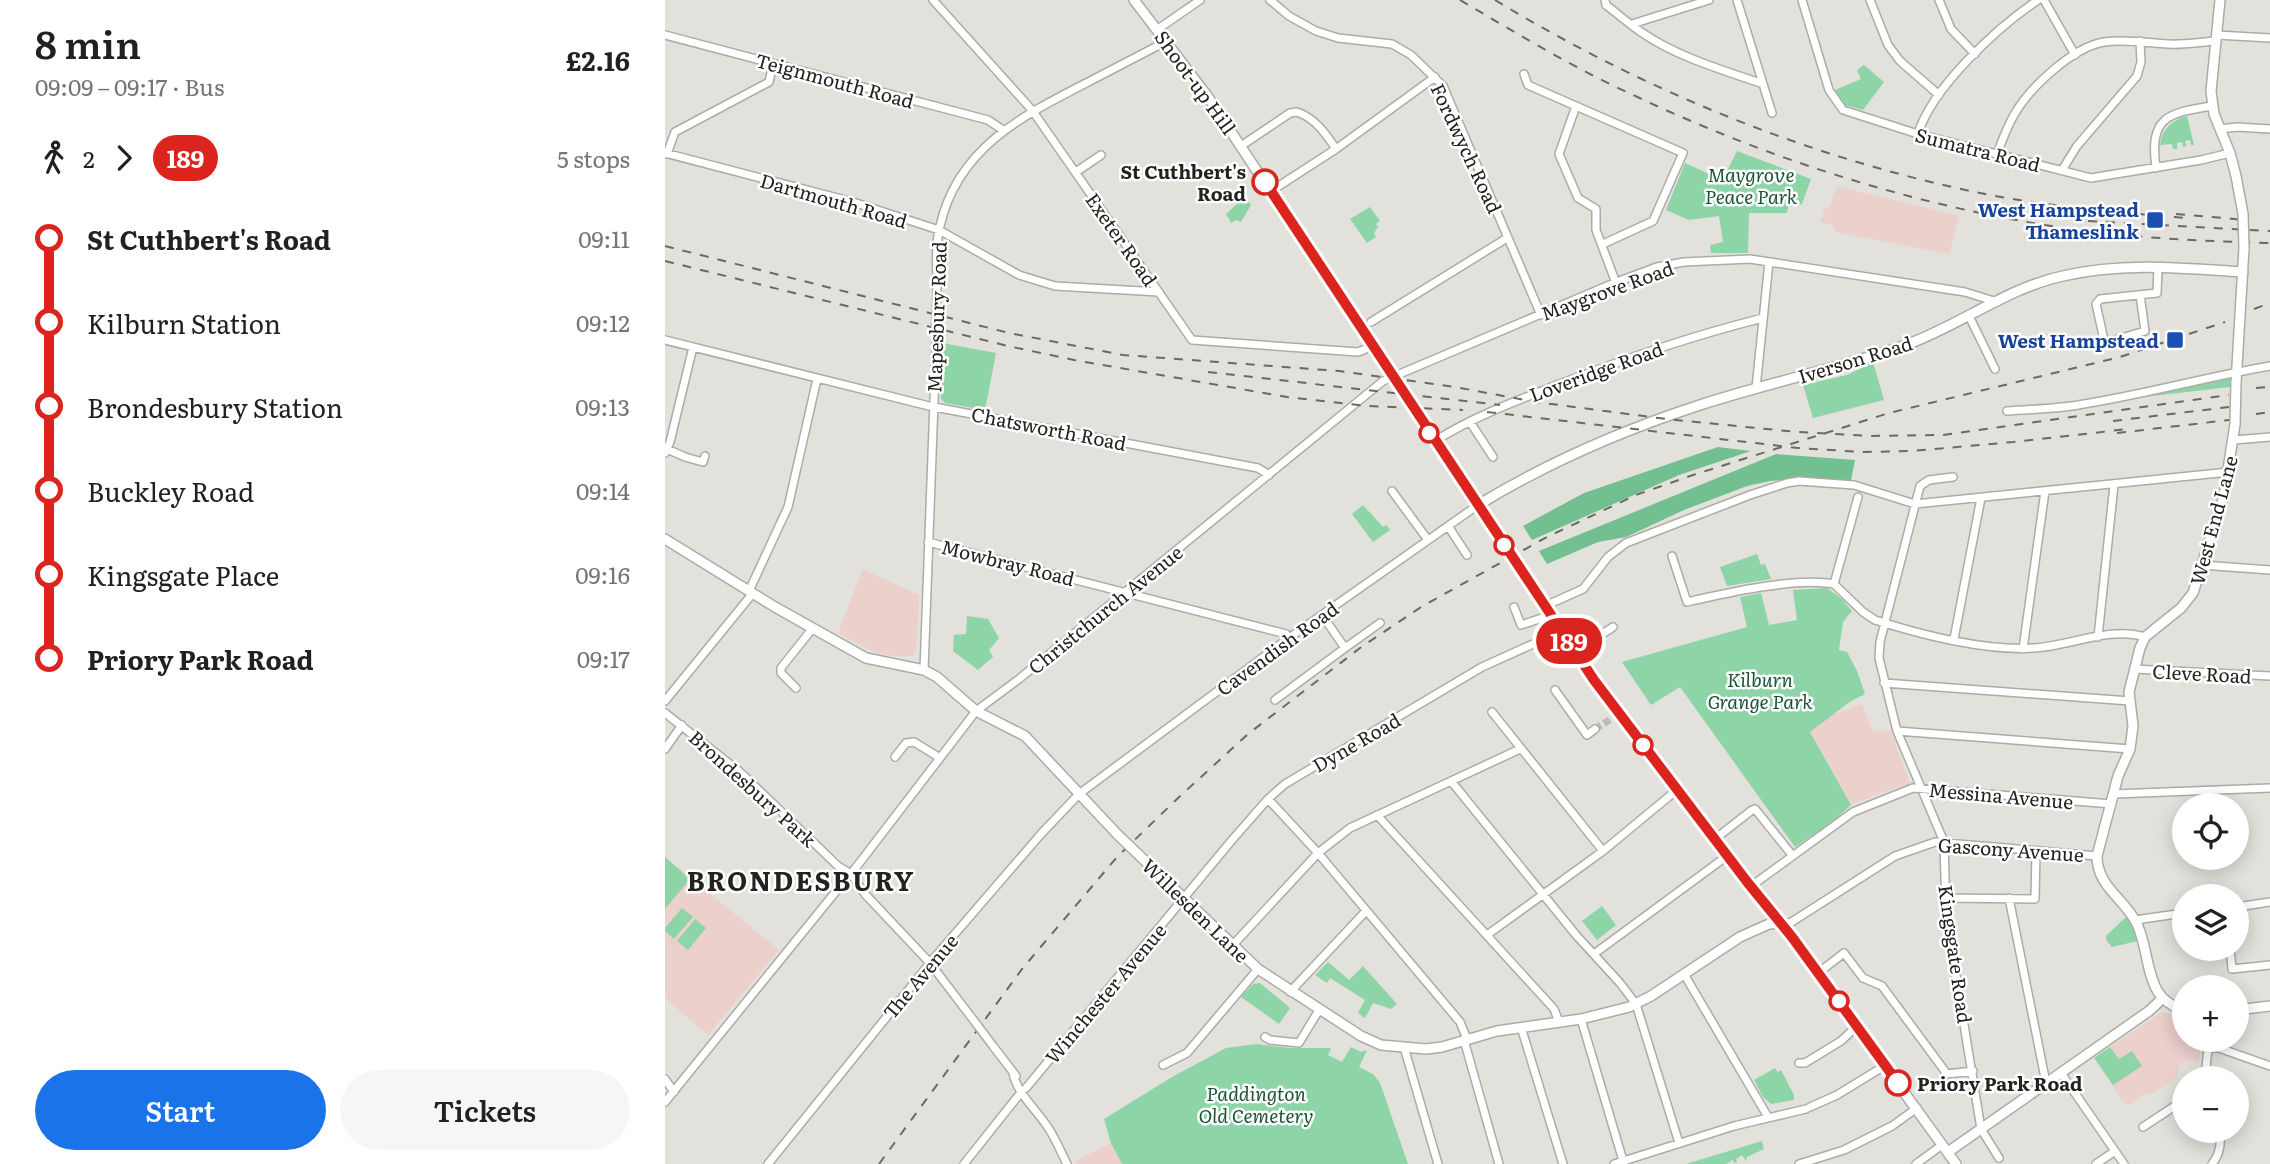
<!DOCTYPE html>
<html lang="en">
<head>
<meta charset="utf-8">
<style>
  :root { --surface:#fff; --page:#f6f6f6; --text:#202124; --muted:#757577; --accent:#1a73e8 }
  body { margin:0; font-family:Literata,serif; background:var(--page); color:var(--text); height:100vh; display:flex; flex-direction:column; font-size:26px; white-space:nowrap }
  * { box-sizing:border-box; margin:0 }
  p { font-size:23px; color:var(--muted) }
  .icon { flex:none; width:38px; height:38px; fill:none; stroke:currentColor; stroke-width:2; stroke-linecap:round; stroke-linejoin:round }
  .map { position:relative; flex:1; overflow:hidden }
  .side { display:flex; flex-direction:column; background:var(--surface); width:665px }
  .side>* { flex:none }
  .badge { padding:0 14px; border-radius:23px; font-size:24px; line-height:46px }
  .buttons { position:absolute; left:1507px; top:793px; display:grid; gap:14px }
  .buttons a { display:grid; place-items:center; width:77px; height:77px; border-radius:50%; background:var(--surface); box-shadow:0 4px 18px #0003; font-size:35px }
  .map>.badge { position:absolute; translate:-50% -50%; box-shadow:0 0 0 4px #fff }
  .legs { display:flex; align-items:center; gap:10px; height:77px; padding:0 35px; font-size:23px }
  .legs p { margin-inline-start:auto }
  .headline { display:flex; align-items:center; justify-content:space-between; height:119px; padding:0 35px }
  h1 { font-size:38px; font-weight:600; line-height:52px }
  .action { display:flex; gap:14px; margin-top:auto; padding:14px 35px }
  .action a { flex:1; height:80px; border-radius:42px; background:var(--accent); color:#fff; font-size:28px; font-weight:600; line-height:80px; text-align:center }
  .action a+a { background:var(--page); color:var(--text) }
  ul { padding:0 35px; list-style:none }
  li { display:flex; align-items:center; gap:24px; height:84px; font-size:26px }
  li i { display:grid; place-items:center; width:10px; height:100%; margin:0 9px; background:currentColor }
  li i::after { content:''; width:18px; height:18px; margin:-9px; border:5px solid; border-radius:50%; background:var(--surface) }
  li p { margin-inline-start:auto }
  li:first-child i { background:linear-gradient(#0000 50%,currentColor 0) }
  li:last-child i { background:linear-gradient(currentColor 50%,#0000 0) }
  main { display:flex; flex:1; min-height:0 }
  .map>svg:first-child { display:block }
  .education { fill:#ebd0cc }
  .green { fill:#8dd4a7 }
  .forest { fill:#72bf8f }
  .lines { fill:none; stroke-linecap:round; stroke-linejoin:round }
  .minor-tunnel { stroke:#bcbbb7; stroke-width:7; stroke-dasharray:7 3.5; stroke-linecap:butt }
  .minor-casing { stroke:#acaba6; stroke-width:10 }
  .major-casing { stroke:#acaba6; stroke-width:12 }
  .minor { stroke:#fff; stroke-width:7 }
  .major { stroke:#fff; stroke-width:9 }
  .rail { stroke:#6a6966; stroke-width:2; stroke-dasharray:9 9; stroke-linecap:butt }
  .minor-bridge-casing { stroke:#acaba6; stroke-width:10; stroke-linecap:butt }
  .major-bridge-casing { stroke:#acaba6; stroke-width:12; stroke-linecap:butt }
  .minor-bridge { stroke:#fff; stroke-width:7 }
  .major-bridge { stroke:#fff; stroke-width:9 }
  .line-1-casing { stroke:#fff; stroke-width:16 }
  .line-1 { stroke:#dc241f; stroke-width:10 }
  .stop-1-dot { fill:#fff; stroke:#dc241f; stroke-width:3.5 }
  .transit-dot { fill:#1a4fb4; stroke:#fff; stroke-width:2.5 }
  .labels { text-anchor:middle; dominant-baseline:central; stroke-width:5; stroke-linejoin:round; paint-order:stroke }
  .street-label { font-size:19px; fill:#232221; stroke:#fff }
  .stop-label { font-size:19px; font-weight:bold; fill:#232221; stroke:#fff; text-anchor:end }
  .park-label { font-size:19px; font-style:italic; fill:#1b5435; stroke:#fff }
  .transit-label { font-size:19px; font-weight:bold; fill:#164399; stroke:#fff; text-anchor:end }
  .district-label { font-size:26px; font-weight:bold; letter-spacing:2px; fill:#232221; stroke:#fff }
</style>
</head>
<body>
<main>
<section class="side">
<div class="headline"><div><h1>8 min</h1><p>09:09 – 09:17 · Bus</p></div><b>£2.16</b></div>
<div class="legs"><svg class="icon" aria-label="walk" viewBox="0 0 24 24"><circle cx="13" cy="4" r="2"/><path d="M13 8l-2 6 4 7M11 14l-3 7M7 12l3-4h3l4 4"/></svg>2<svg class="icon" aria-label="forward" viewBox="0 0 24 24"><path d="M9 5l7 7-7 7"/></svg><b class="badge" style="background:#dc241f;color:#fff">189</b><p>5 stops</p></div>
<ul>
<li><i style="color:#dc241f"></i><b>St Cuthbert's Road</b><p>09:11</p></li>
<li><i style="color:#dc241f"></i><span>Kilburn Station</span><p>09:12</p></li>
<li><i style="color:#dc241f"></i><span>Brondesbury Station</span><p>09:13</p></li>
<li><i style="color:#dc241f"></i><span>Buckley Road</span><p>09:14</p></li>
<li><i style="color:#dc241f"></i><span>Kingsgate Place</span><p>09:16</p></li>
<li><i style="color:#dc241f"></i><b>Priory Park Road</b><p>09:17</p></li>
</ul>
<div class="action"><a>Start</a><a>Tickets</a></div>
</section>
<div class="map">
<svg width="1605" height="1164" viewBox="0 0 1605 1164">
  <rect width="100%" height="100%" fill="#e2e1dc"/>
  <path class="education" d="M 1172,186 L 1294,216 L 1284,254 L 1170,232 L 1170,227 L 1155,221 L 1160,209 L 1165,206 Z
    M 198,569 L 254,595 L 252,644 L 248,656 L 226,656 L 209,652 L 173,633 Z
    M 1197,704 L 1208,732 L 1226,731 L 1245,784 L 1221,791 L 1186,805 L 1145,731 L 1167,715 Z
    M 0,857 L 114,950 L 43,1035 L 0,998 Z
    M 1497,1012 L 1506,1014 L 1519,1029 L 1519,1040 L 1527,1040 L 1535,1048 L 1534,1061 L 1523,1060 L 1515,1065 L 1512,1077 L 1486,1094 L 1478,1095 L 1464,1105 L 1458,1102 L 1438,1070 L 1453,1060 L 1445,1047 Z
    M 446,1143 L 457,1164 L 412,1164 L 410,1161 Z"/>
  <path class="green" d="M 1199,65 L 1219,82 L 1198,110 L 1180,105 L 1170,90 L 1196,79 L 1192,70 Z
    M 1522,116 L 1529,145 L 1526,145 L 1525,140 L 1520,141 L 1521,146 L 1518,147 L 1517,142 L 1512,143 L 1512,149 L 1508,149 L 1507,144 L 1495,145 C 1497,129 1507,120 1522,116 Z
    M 1072,151 L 1146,179 L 1137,204 L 1123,207 L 1122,213 L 1084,213 L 1083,253 L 1046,253 L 1045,245 L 1058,242 L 1054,216 L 1024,220 L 1001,210 L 1020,163 L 1044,174 L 1061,173 Z
    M 579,197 L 586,205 L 576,222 L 571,220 L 566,223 L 561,214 Z
    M 705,207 L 715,221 L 711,224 L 713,227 L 709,233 L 711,237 L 702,243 L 685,219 Z
    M 277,343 L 331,353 L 320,410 L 280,403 L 276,399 Z
    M 1208,362 L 1219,400 L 1148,418 L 1138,385 L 1182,375 Z
    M 1565,376 L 1565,387 L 1470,398 Z
    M 698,505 L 718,527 L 721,525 L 725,530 L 708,542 L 687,514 Z
    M 1092,554 L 1096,565 L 1100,564 L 1106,579 L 1062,586 L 1055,567 Z
    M 1162,588 L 1177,599 L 1187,611 L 1178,622 L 1174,650 L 1182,652 L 1192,671 L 1200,694 L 1186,701 L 1145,732 L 1186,805 L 1167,822 L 1130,847 L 1015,687 L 986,705 L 957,662 L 1082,627 L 1075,597 L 1096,593 L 1104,625 L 1132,620 L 1128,590 Z
    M 302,616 L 323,619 L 334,638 L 324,650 L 328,657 L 313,670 L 288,651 L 289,635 L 301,634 Z
    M 0,857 L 25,879 L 0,909 Z
    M 937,906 L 951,925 L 932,940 L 917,921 Z
    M 17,908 L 28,917 L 9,939 L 0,931 L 0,928 Z
    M 1461,917 L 1467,923 L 1473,941 L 1447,947 L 1441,940 L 1441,936 Z
    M 30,919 L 41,928 L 23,950 L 12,941 Z
    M 663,962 L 684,980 L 698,966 L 732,1004 L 726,1009 L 708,1003 L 700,1018 L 693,1013 L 700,1000 L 665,978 L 662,983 L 650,975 Z
    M 595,983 L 625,1008 L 614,1024 L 576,997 L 588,984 Z
    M 591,1044 L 625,1048 L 666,1048 L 663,1055 L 677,1062 L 686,1047 L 696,1052 L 702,1050 L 694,1067 L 708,1074 L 715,1083 L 743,1164 L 457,1164 L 446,1143 L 439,1119 L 507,1077 L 561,1048 Z
    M 1445,1047 L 1454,1059 L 1467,1051 L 1477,1066 L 1448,1085 L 1429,1058 Z
    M 1110,1068 L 1113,1072 L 1116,1070 L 1129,1095 L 1129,1100 L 1106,1104 L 1098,1097 L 1089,1080 Z
    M 1097,1141 L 1099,1149 L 1082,1157 L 1081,1161 L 1077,1155 L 1071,1159 L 1072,1162 L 1069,1163 L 1068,1160 L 1061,1164 L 1021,1164 Z"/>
  <path class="forest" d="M 1053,447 L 1086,451 L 1014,475 L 867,540 L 858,526 L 919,493 Z
    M 1111,454 L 1190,460 L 1186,480 L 1181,482 L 1141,478 L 1105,481 L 1082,486 L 1019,510 L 961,537 L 933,542 L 882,564 L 874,551 Z"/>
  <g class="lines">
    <path class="minor-tunnel" d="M 930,729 L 946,719"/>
    <defs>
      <path id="minor" d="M 268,0 L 367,110 L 527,340 L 693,352 L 708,346
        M 605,0 L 624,16 L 651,31 L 673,38 L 727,44 L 746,55 L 778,86 L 876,315
        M 940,0 L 941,5 C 953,14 964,24 976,32 C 1012,57 1058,70 1098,84
        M 1072,0 L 1107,113
        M 1137,0 L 1164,90 L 1178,110 L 1253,134 L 1426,178 L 1536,160 L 1565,153
        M 1205,0 L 1223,45 L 1235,61 L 1274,95
        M 1274,0 L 1286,29 L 1310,54
        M 1379,0 L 1410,55
        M 967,24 L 1044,0
        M 493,29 L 535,0
        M 0,35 L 323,120 L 338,130
        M 1552,35 L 1605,38
        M 859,74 L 863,85 L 1018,153 L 988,221 L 938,244
        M 911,106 L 894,154 L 913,198 L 931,209 L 931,230 L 951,283
        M 1555,129 L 1572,127 L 1605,129
        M 1253,134 C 1267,87 1333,27 1373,0
        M 576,146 L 625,113 L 632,112 C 650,118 661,134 671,149
        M 0,153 L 188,202 L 274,230 L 354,275 L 390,286 L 494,292
        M 2,154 L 10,132 L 104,82 L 108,64
        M 1332,154 C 1337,141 1342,127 1349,115 C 1364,88 1408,47 1439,42 C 1460,39 1482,43 1503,44 C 1519,45 1535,42 1551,41
        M 1491,168 C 1484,117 1502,113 1547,106
        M 1397,170 L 1412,146 L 1472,76 L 1476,62 L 1475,41
        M 411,172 L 436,155
        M 606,191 L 671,149 L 770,77
        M 272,284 C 272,265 270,245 275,226 C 293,146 361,114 427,80 C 452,67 477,54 502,41
        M 1475,295 L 1480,331 L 1443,342 L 1439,340 L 1431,304 L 1435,299 L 1492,293 L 1493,267
        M 1304,316 L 1330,369
        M 706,322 L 842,238
        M 0,340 L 264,406 L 593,468 L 604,475
        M 1091,388 L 1104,262
        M 1342,411 C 1366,409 1390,409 1413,405 C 1478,395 1541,377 1605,366
        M 805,422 L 828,457
        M 1569,440 L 1605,437
        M 770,441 C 806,418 848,402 887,387 C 956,360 1026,336 1098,318
        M 2,449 L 20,457 L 38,462 L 40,456
        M 0,453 L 5,442 L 28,347
        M 1288,477 L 1264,480 L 1255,486 L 1215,642 L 1214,658 L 1232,731 L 1279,842 L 1281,914 L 1316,1129 L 1334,1158
        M 727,491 L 763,540
        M 783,526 L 802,555
        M 263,542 L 621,634 L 624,638
        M 1007,556 L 1022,602 C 1061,593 1131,577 1169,584
        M 1537,565 L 1605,570
        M 1169,584 L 1198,612 L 1210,620 C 1257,635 1320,651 1369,648 C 1405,646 1445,626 1480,637
        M 1169,584 L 1193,497
        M 84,591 L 123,507 L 152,379
        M 880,606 L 918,589 L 943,557 L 961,543 L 1085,495 L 1122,483 L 1134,481 L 1189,485 L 1250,504 L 1564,472
        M 849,607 L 856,625 L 886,615
        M 1433,637 L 1449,485
        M 1289,639 L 1316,498
        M 680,648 L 715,623
        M 1358,649 L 1380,491
        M 911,651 L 948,627
        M 1469,669 L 1605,676
        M 259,670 L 271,348
        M 1219,683 L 1465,701
        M 131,688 L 116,673 L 116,668 L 147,629
        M 890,690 L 922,735 L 930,729
        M 610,700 L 680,648 L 657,615
        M 0,701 L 88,593
        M 827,712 L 938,851
        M 0,713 L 75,772 L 173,866 L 186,874 L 200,894 L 265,963 L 313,1026
        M 1232,731 L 1465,749
        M 0,749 L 17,725
        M 230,757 L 241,743 L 249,742 L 275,758
        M 786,781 L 911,935 L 955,983 L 971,1004 L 1014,1143
        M 1449,794 L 1605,788
        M 603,799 L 653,853 L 795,1022 L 802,1039
        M 712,815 L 889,1009 L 894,1022
        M 1050,839 L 1087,810 L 1090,809 L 1127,855
        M 186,874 L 311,711 L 354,679 L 718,381 L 949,283 L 992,267 L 1019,262 L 1085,259 L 1300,292 L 1332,302
        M 1085,887 L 1188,812 L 1248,788 L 1447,804
        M 1280,898 L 1370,899 L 1371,851
        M 1344,898 L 1381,1083
        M 1572,907 L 1605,902
        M 1470,920 L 1519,913
        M 1115,923 L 1125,923 L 1230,856 L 1270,842 L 1432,856
        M 822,935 L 938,851 L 1013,789
        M 567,946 L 653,853 L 685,828 L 855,749
        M 1565,948 L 1567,969 L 1605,965
        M 929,954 L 1062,856
        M 1153,973 L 1179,953 L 1198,978 L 1217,986 L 1282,1074 L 1308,1071
        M 1019,974 L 1103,1117
        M 625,992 L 701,911
        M 916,1019 L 959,1164
        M 856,1027 L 898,1164
        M 600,1037 L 605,1040 L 634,1043 L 654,1010
        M 799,1040 L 834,1164
        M 1535,1040 L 1543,1048 L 1540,1078
        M 328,1046 L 351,1076
        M 739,1047 L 773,1164
        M 1543,1048 L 1554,1048 L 1605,1066
        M 1134,1063 L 1140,1063 L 1176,1041 L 1192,1026
        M 498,1065 L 522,1053 L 593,969
        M 348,1073 C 352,1094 373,1111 384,1129 C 391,1140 396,1152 402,1164
        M 1396,1073 L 1459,1164
        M 0,1079 L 9,1092
        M 361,1088 L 567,840 L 603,799 L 620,784 L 817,667 L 897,631
        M 0,1102 L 181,879
        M 1145,1107 L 1172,1095 L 1221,1065
        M 1478,1127 L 1519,1100
        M 103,1164 L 270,957 L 376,834 L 414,794 L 624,638 L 813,505
        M 299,1164 L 357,1091
        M 949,1164 L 1069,1126 L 1141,1109
        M 1134,1164 L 1179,1150 L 1227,1126 L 1252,1108
        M 1251,1164 L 1277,1145
        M 1431,1164 L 1450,1151
        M 1547,1164 C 1555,1154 1557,1143 1554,1130"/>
      <path id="major" d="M 469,0 L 543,97 L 929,680 L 1083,883 L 1127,938 L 1291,1164
        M 1555,0 L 1546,91 L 1549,114 L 1565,153 L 1571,176 L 1578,214
        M 1571,383 L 1579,248
        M 813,505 C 882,463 958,430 1035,405 C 1102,383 1172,369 1238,346 C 1293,327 1341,288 1398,276 C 1458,262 1517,268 1578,272
        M 0,539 L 110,607 L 201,658 L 259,670 L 272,677 L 311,711 L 360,736 L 453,835
        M 477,858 L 593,969 L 696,1036 L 716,1045 L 761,1049 L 777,1047 L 832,1031 L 916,1019 L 964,1007 L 986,996 L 1075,937 L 1104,924 L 1115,923
        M 1572,1010 L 1605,1006
        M 1519,1011 C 1509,1007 1499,1001 1493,992 C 1481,972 1482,945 1472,924 C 1460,899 1432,887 1432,856 L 1453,776 L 1465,749 L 1468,726 L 1464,692 L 1475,648 L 1480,637 L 1516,608 L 1528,593 L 1559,496 L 1570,424
        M 1283,1152 L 1484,1011 L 1498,998"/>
    </defs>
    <use href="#minor" class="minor-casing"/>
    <use href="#major" class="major-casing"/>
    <use href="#minor" class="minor"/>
    <use href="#major" class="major"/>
    <path class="rail" d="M 795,0 C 851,33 907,67 966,94 C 1103,159 1250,206 1399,228 C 1467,238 1536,241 1605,243
      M 830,0 C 977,89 1137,155 1305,191 C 1376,206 1449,212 1521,218
      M 1511,214 L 1581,220
      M 1423,221 L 1605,231
      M 0,246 L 344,333 L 458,355 L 674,371 L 790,387 L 871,402 L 1001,419 L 1132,432 L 1206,436 L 1278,435 L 1564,395
      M 0,261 L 343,346 L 409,360 L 622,397 L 702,406 L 798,410
      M 1589,309 L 1605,303
      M 543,372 L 835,405
      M 1591,388 L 1605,387
      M 822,412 L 1133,448 L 1198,452 L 1247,451 L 1348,442 L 1463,429
      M 1591,414 L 1605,412
      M 1448,421 L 1564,407
      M 1452,433 L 1564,420
      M 214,1164 L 357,969 L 452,857 L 512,799 L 583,734 L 695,648 L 756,607 L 882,537 L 971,495 L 1028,475 L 1224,413 L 1455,357 L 1560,322"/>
    <defs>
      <path id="minor-bridge" d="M 271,348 L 272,284
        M 313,1026 L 328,1046"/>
      <path id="major-bridge" d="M 1578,214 L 1579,248
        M 1570,424 L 1571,383
        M 453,835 L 477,858"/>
    </defs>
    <use href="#minor-bridge" class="minor-bridge-casing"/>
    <use href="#major-bridge" class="major-bridge-casing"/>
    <use href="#minor-bridge" class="minor-bridge"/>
    <use href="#major-bridge" class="major-bridge"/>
  </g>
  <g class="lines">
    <defs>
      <path id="line-1" d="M 600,182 L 929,680 L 1083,883 L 1127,937 L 1233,1083"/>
    </defs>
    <use href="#line-1" class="line-1-casing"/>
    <use href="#line-1" class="line-1"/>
  </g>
  <g class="stop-1-dot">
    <circle cx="600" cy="182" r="12"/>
    <circle cx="764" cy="433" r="9"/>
    <circle cx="839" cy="545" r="9"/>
    <circle cx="978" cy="745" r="9"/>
    <circle cx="1174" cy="1001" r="9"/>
    <circle cx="1233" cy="1083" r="12"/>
  </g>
  <g class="transit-dot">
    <rect x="1481" y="211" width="18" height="18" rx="3.5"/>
    <rect x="1501" y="331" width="18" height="18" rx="3.5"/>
  </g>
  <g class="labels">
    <g class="street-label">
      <text transform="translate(170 80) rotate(15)">Teignmouth Road</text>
      <text transform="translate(531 82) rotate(54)">Shoot-up Hill</text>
      <text transform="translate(802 148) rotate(65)">Fordwych Road</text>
      <text transform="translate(1313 149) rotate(14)">Sumatra Road</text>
      <text transform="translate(169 200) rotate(16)">Dartmouth Road</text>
      <text transform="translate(457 239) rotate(55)">Exeter Road</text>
      <text transform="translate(942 290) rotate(-20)">Maygrove Road</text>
      <text transform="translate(271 317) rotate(-88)">Mapesbury Road</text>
      <text transform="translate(1190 359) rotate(-17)">Iverson Road</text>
      <text transform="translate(931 371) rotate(-20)">Loveridge Road</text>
      <text transform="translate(384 428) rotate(11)">Chatsworth Road</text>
      <text transform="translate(1548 520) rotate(-75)">West End Lane</text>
      <text transform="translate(343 562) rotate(14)">Mowbray Road</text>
      <text transform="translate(440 609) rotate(-39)">Christchurch Avenue</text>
      <text transform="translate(612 648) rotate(-36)">Cavendish Road</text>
      <text transform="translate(1537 673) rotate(3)">Cleve Road</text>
      <text transform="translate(691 742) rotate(-30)">Dyne Road</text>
      <text transform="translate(88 788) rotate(42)">Brondesbury Park</text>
      <text transform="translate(1336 795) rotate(5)">Messina Avenue</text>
      <text transform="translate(1346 849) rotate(4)">Gascony Avenue</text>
      <text transform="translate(531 910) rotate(44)">Willesden Lane</text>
      <text transform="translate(1291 954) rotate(82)">Kingsgate Road</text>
      <text transform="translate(255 976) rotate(-50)">The Avenue</text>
      <text transform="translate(440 993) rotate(-50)">Winchester Avenue</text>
    </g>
    <g class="stop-label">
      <text x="581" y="171">St Cuthbert's<tspan x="581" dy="22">Road</tspan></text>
      <text x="1252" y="1083" text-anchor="start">Priory Park Road</text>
    </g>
    <g class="park-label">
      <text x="1086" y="174">Maygrove<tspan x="1086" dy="22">Peace Park</tspan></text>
      <text x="1095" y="679">Kilburn<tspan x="1095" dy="22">Grange Park</tspan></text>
      <text x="591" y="1093">Paddington<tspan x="591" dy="22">Old Cemetery</tspan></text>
    </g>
    <g class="transit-label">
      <text x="1474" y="209">West Hampstead<tspan x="1474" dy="22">Thameslink</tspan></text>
      <text x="1494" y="340">West Hampstead</text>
    </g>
    <g class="district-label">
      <text x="136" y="879">BRONDESBURY</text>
    </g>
  </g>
</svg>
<div class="buttons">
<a><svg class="icon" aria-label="locate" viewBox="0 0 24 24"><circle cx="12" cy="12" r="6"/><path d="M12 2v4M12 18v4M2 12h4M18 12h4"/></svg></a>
<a><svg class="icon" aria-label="layers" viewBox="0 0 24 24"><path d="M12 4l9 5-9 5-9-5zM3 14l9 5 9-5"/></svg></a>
<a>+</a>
<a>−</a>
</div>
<b class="badge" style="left:904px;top:641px;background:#dc241f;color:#fff">189</b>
</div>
</main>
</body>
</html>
